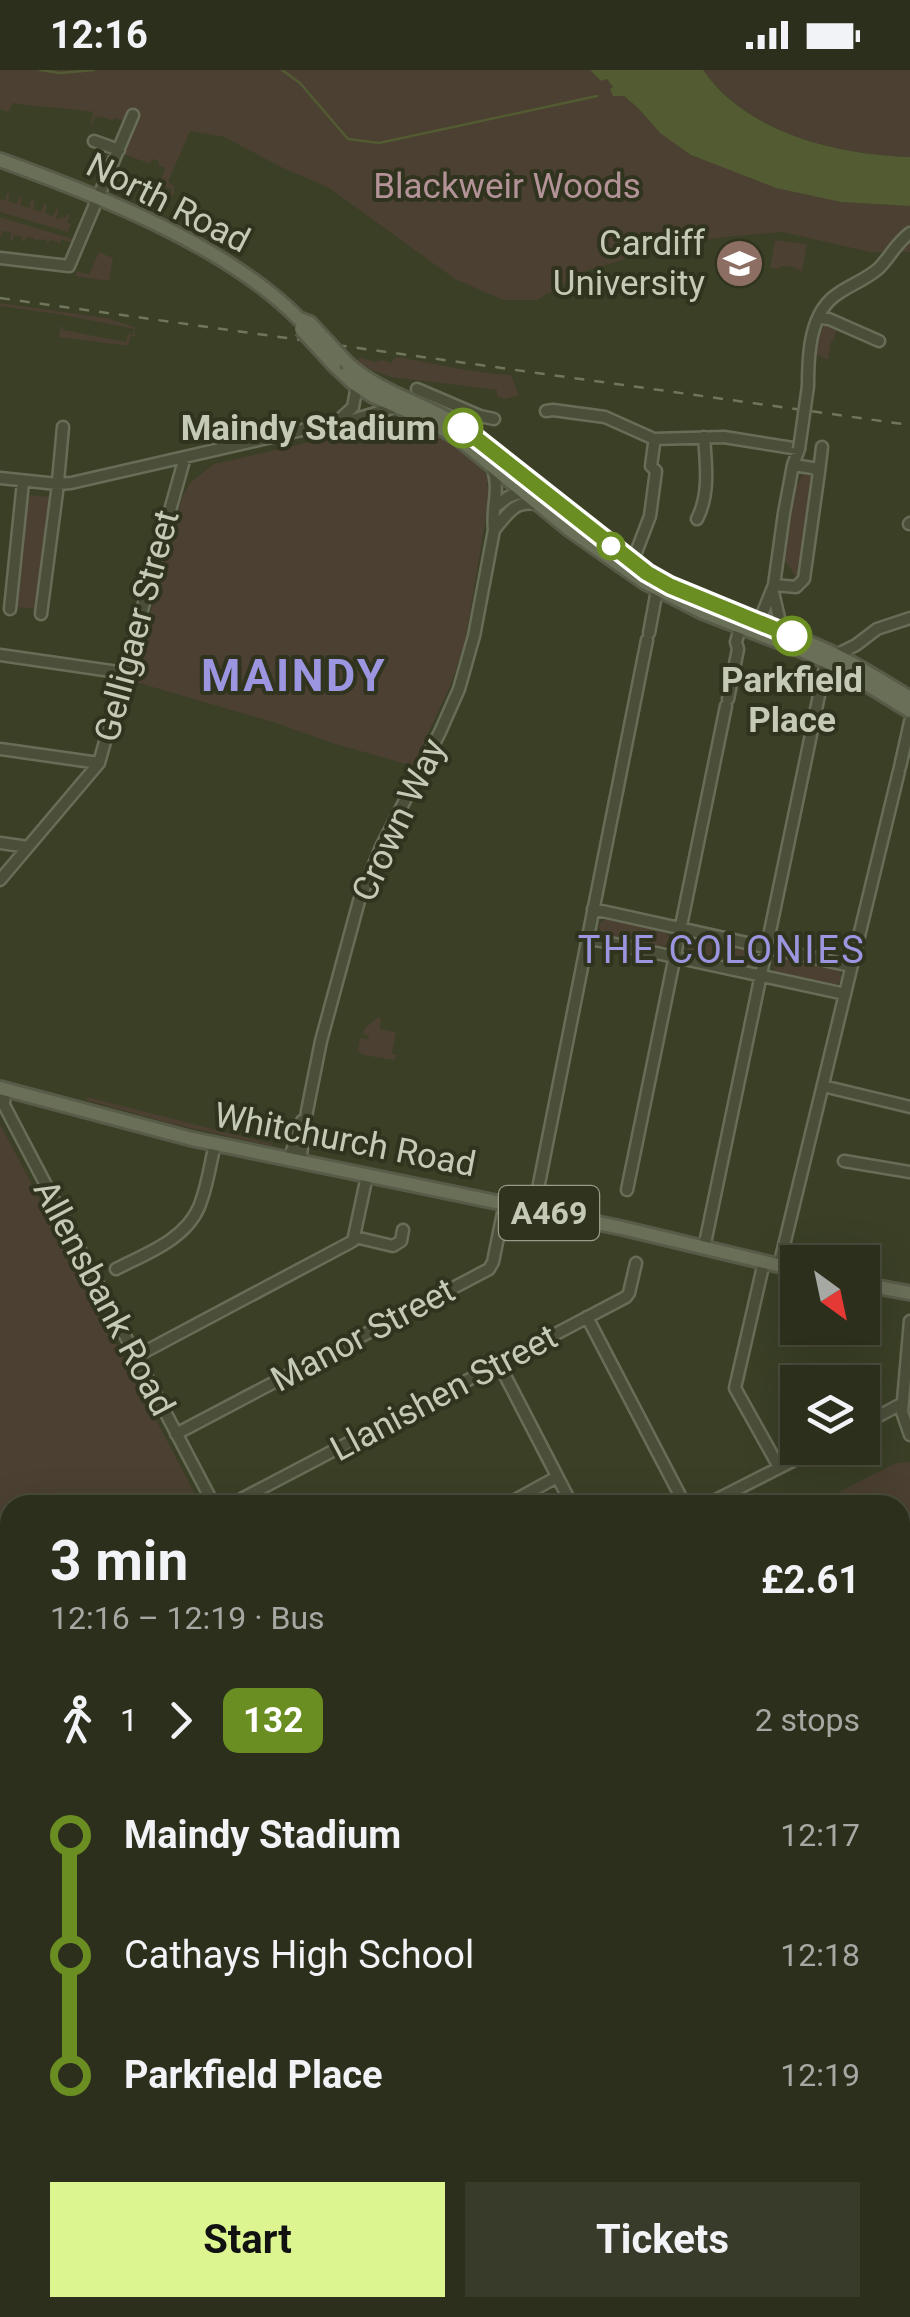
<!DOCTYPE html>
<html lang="en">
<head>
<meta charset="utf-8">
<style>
  :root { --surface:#2c2f1c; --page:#383b29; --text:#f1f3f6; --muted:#a6a9a3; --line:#484a3b; --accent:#dcf591 }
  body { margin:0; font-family:Roboto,sans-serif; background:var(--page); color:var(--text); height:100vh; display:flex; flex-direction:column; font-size:38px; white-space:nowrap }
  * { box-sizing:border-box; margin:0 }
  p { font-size:32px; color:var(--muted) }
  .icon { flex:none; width:55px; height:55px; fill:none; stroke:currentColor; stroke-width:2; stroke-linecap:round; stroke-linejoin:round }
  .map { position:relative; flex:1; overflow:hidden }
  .drawer { position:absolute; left:0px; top:1425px; width:910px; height:822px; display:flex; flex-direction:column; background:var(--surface); border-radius:30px 30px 0 0; box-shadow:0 10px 40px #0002,0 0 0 2px var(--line) }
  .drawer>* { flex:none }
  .badge { padding:0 20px; border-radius:15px; font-size:35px; line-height:65px }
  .needle { width:65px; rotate:147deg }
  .fabs { position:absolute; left:780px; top:1175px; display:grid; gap:20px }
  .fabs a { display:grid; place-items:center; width:100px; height:100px; border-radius:0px; background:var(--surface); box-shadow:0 10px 40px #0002,0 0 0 2px var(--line); font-size:50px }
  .map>.badge { position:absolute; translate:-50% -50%; box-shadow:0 0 0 5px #fff }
  .legs { display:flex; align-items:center; gap:15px; height:110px; padding:0 50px; font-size:32px }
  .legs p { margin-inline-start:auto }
  .head { display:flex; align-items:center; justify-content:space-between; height:170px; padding:0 50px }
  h1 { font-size:55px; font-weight:700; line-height:75px }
  .primary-button { display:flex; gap:20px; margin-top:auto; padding:20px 50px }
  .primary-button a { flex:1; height:115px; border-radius:0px; background:var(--accent); color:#111; font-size:40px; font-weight:700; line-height:115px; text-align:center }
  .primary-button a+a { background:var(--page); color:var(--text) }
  ul { padding:0 50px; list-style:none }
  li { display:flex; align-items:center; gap:35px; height:120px; font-size:38px }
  li i { display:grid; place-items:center; width:15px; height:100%; margin:0 12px; background:currentColor }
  li i::after { content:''; width:25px; height:25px; margin:-12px; border:8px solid; border-radius:50%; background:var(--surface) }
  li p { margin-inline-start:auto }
  li:first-child i { background:linear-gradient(#0000 50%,currentColor 0) }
  li:last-child i { background:linear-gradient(currentColor 50%,#0000 0) }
  .status { display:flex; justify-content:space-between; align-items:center; height:70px; padding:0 50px; background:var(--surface); direction:ltr }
  .status svg { height:28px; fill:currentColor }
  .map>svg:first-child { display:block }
  .medical { fill:#354032 }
  .green { fill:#4b4031 }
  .water { fill:#525b32 }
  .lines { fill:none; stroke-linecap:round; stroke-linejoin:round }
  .stream { stroke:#525b32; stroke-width:2.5 }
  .minor-casing { stroke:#686d58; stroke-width:15 }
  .major-casing { stroke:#575b47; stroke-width:18 }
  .highway-casing { stroke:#555a45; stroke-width:19 }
  .minor { stroke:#4b4f3a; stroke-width:10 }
  .major { stroke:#6a6f58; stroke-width:12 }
  .highway { stroke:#5f5875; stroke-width:14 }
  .rail { stroke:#70765c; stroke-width:2.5; stroke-dasharray:10 10; stroke-linecap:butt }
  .minor-bridge-casing { stroke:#686d58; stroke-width:15; stroke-linecap:butt }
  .major-bridge-casing { stroke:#575b47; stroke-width:18; stroke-linecap:butt }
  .minor-bridge { stroke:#4b4f3a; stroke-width:10 }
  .major-bridge { stroke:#6a6f58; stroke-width:12 }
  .line-1-casing { stroke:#fff; stroke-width:22 }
  .line-1 { stroke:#6b8e23; stroke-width:15 }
  .stop-1-dot { fill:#fff; stroke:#6b8e23; stroke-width:5 }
  .labels { text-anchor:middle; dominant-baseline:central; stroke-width:8; stroke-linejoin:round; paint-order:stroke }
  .shield { fill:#30341f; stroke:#989d89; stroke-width:2.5 }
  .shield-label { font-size:32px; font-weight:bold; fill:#c5cab7 }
  .park-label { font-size:35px; fill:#b39397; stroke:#30341f }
  .street-label { font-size:35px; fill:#c5cab7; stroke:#30341f }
  .poi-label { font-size:35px; fill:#c5cab7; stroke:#30341f; text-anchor:end }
  .stop-label { font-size:35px; font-weight:bold; fill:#c5cab7; stroke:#30341f; text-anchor:end }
  .neighbourhood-label { font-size:38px; letter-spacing:2.5px; fill:#9c96e0; stroke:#30341f }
  .district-label { font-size:45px; font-weight:bold; letter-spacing:2.5px; fill:#9c96e0; stroke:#30341f }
</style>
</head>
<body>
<div class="status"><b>12:16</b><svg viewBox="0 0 49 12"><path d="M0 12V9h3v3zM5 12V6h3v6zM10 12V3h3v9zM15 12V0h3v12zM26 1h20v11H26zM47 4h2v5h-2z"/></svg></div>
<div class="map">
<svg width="910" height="2247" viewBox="0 0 910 2247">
  <rect width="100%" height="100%" fill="#3a3f26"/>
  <path class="medical" d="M 900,1688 L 908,1703 L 910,1715 L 910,2162 L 900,2166 Z"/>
  <path class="green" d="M 0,0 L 590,0 L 601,11 L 607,9 L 613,17 L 613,26 L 624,26 L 638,38 L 660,63 L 841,132 L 910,136 L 910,182 L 870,182 L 782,162 L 736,166 L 679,173 L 586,201 L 537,230 L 503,230 L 455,209 L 329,118 L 281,97 L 224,67 L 190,61 L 168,112 L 175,117 L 173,126 L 170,125 L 172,119 L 164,116 L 161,122 L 157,120 L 165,98 L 158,95 L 159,91 L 152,89 L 150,94 L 121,83 L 137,41 L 130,41 L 127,52 L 115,48 L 113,51 L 101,46 L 100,48 L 95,47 L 90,61 L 93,42 C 66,37 39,38 13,33 L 8,42 L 0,39 Z
    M 703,0 L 910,0 L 910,87 C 837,85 748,63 703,0 Z
    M 7,123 L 10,123 L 8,131 L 17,134 L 20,126 L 22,127 L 20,135 L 29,138 L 31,130 L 35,131 L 33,139 L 41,142 L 44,134 L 47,135 L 45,143 L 53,146 L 57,138 L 59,139 L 56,148 L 60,149 L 61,146 L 65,148 L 67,144 L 70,145 L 67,152 L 71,154 L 68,162 L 0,142 L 0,129 L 5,130 Z
    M 0,148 L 3,148 L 73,169 L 72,172 L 61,170 L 60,176 L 58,172 L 50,170 L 48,175 L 46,170 L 38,169 L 35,172 L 34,168 L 26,167 L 25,172 L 22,171 L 22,167 L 14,165 L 13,170 L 10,170 L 11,162 L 3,161 L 0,168 Z
    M 775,170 L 807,174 L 802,202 L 793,197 L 782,196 L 777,199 L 770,198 Z
    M 99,182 L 113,188 L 109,211 L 75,206 L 77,201 L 89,205 Z
    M 0,233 L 106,248 L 135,257 L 135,266 L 131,266 L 128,276 L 59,267 L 61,253 L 63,260 L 126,272 L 128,264 L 133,265 L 135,259 L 63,245 L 0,236 Z
    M 832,254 L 837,256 L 834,271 L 831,271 L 828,290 L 815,284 L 817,262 L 826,255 Z
    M 360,287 L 374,292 L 384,290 L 391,293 L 395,288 L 399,287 C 436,294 473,303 511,305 L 519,325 L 505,329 L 497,326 L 497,320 L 391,307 L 370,299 L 357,291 Z
    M 402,351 C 429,354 478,388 491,412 L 487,412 L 487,417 L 491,417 L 465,572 L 451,614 L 413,696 L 332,673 L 276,653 L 132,611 L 182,427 L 190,413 L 214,394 Z
    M 804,401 L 810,402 L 813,408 L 799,511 L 784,489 L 784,482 L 796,417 Z
    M 27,425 L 51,427 L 36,539 L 14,537 Z
    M 608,847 L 664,859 L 671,871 L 661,879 L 603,867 L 598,855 Z
    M 694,866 L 751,879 L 757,891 L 747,898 L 690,886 L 685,874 Z
    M 781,884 L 837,897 L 844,909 C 827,924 797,909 776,904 L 772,892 Z
    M 377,948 L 381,948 L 380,959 L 396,962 L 392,984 L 397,985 L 394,990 L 363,985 L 358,981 L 360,968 L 369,969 L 369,966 L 363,964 L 364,959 Z
    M 87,1027 L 272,1074 L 271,1076 L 173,1054 L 86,1030 Z
    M 0,1054 L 201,1435 L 10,1435 L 10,1815 L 0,1814 Z
    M 910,1392 L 910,1557 L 900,1562 L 900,1435 L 813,1435 L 896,1393 Z
    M 10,1978 L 10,2150 L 0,2140 L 0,1981 Z
    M 910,2161 L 910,2247 L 767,2247 L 762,2238 L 900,2238 L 900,2166 Z
    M 96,2238 L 625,2238 L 630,2247 L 106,2247 Z"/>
  <path class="water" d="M 590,0 L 703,0 C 747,63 837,85 910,87 L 910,136 L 841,132 L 776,118 L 691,85 L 660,63 L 638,38 L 624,26 L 613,26 L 610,19 L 613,17 L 607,9 L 601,11 Z"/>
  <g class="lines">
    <path class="stream" d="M 40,0 L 60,3 L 94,0
      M 282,0 L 300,13 L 348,69 L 379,73 L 597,26"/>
    <defs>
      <path id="minor" d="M 94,71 L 119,80
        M 0,188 L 69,196 L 133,45
        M 820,248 L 829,249 L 879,271
        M 808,316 C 808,286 809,241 839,223 C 852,214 867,209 879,198 C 890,187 897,172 910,163
        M 417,319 L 480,346 L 494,349
        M 546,341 L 553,340 L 605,347 L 654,369 L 724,367 L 799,379 L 793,395 L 784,443 L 774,515 L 757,557
        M 337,352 L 353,337 L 357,316
        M 819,402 L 822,377
        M 0,408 L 57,414 L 71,413 L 337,352 L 343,353 L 395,337
        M 495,437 L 508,427 L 524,421
        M 697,449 C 710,424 706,395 704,367
        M 909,454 L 910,453
        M 494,460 C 508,444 513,431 536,434
        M 632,493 L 650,446 L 656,401 L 651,396 L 654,374
        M 774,515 L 796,517 L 804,509 L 819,402 L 813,398 L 793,395
        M 773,522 L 782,561
        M 10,539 L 23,412
        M 41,544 L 57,422 L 63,357
        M 649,563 L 657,520
        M 0,585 L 125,603
        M 836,585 L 856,575 L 877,559 L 910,548
        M 728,629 L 738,579 L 736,572 L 740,558
        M 814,649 L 826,592
        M 0,679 L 99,693
        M 900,697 L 910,652
        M 0,773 L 28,777
        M 0,810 L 99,693 L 185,387
        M 593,839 L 851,896
        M 587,868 L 845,924
        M 823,1016 L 910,1037
        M 5,1019 L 4,1035 L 214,1435
        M 289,1090 L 302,1051
        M 844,1091 L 910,1102
        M 300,1092 L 307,1041 L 321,971 L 359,831 L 381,777 L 440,662 L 459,619 L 474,566 L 494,460 C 491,438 501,418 492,397
        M 627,1120 L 726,636
        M 534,1139 L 647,570
        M 355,1167 L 393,1176 L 401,1171 L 403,1160
        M 704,1178 L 813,655
        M 764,1192 L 735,1318 L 779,1397
        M 779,1196 L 899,701
        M 116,1199 C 145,1184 185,1170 199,1137 C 207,1118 210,1095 215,1074
        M 587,1247 L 685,1435
        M 910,1251 L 902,1342 L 910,1365
        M 135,1287 L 353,1171 L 367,1106
        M 499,1294 L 572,1435
        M 862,1355 L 903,1333
        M 176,1364 L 489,1199 L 493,1192 L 505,1133
        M 230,1435 L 626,1227 L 629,1223 L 636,1193
        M 506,1435 L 557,1407
        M 706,1435 L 818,1378
        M 900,1752 L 910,1748
        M 1,1862 L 10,1859
        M 0,1920 L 10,1918
        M 900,2155 L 910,2153
        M 0,2237 L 10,2230
        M 633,2238 L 638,2247
        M 759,2238 L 764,2247"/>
      <path id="major" d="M 0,90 C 97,125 226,175 299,249 L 310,253
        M 348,294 C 381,324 425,333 461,357 C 531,404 588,469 661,511 C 705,537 762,553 809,573 C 845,587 877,608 910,628
        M 334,295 L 352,312 L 373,326 L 426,349 L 459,369 L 570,460 L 644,512 L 702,542 L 801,580 L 840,598 L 910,641
        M 0,1018 L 192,1069 L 622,1158 L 798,1200
        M 862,1214 L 910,1223"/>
      <path id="highway" d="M 900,1608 L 910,1604
        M 900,1620 L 910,1616
        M 900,1636 L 910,1632
        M 900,1677 L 910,1686
        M 0,1949 L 10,1946
        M 0,1963 L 10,1961"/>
    </defs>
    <use href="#minor" class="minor-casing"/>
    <use href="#major" class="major-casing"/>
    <use href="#highway" class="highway-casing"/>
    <use href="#minor" class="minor"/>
    <use href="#major" class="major"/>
    <use href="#highway" class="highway"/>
    <path class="rail" d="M 0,228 L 910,355
      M 0,2152 L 10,2162
      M 91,2238 L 100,2247"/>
    <defs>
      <path id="minor-bridge" d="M 799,379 L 808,316"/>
      <path id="major-bridge" d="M 310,253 L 348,294
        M 301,259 L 334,295"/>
    </defs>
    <use href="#minor-bridge" class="minor-bridge-casing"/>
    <use href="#major-bridge" class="major-bridge-casing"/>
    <use href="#minor-bridge" class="minor-bridge"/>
    <use href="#major-bridge" class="major-bridge"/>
  </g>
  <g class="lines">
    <defs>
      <path id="line-1" d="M 463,358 L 647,503 L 670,516 L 792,566"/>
    </defs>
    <use href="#line-1" class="line-1-casing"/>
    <use href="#line-1" class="line-1"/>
  </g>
  <defs>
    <symbol id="university-disc" viewBox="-11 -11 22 22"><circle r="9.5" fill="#8d6e63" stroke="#30341f"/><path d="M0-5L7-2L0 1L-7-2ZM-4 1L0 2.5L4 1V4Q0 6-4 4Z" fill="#fff"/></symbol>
  </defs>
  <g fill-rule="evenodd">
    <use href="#university-disc" x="712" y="166" width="55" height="55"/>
  </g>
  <g class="stop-1-dot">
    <circle cx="463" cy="358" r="18"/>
    <circle cx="611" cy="476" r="12"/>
    <circle cx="792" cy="566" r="18"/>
  </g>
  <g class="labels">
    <rect class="shield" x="499" y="1116" width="100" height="54" rx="8"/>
    <g class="shield-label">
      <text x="549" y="1143">A469</text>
    </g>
    <g class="park-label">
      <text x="507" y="116">Blackweir Woods</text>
    </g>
    <g class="street-label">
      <text transform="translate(168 133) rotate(27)">North Road</text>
      <text transform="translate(137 556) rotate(-75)">Gelligaer Street</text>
      <text transform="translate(399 750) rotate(-65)">Crown Way</text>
      <text transform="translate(345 1070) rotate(11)">Whitchurch Road</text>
      <text transform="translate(104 1228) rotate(62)">Allensbank Road</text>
      <text transform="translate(363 1265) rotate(-28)">Manor Street</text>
      <text transform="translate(444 1323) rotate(-28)">Llanishen Street</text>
    </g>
    <g class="poi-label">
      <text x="705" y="173">Cardiff<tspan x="705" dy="40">University</tspan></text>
    </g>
    <g class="stop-label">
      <text x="436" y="358">Maindy Stadium</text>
      <text x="792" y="610" text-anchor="middle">Parkfield<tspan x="792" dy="40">Place</tspan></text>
    </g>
    <g class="neighbourhood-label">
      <text x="722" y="880">THE COLONIES</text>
    </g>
    <g class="district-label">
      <text x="294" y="605">MAINDY</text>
    </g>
  </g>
</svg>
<div class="fabs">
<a><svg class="needle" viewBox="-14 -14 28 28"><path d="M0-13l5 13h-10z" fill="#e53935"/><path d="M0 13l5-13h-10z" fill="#a6a9a3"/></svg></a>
<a><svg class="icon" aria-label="layers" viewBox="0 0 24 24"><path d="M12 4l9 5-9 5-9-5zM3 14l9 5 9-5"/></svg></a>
</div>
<section class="drawer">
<div class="head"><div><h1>3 min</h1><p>12:16 – 12:19 · Bus</p></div><b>£2.61</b></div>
<div class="legs"><svg class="icon" aria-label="walk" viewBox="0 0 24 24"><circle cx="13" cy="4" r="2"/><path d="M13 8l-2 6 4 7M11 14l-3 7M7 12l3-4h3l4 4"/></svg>1<svg class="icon" aria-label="forward" viewBox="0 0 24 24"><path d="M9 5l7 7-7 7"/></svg><b class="badge" style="background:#6b8e23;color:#fff">132</b><p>2 stops</p></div>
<ul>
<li><i style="color:#6b8e23"></i><b>Maindy Stadium</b><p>12:17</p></li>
<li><i style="color:#6b8e23"></i><span>Cathays High School</span><p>12:18</p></li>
<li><i style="color:#6b8e23"></i><b>Parkfield Place</b><p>12:19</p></li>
</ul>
<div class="primary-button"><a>Start</a><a>Tickets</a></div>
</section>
</div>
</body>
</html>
